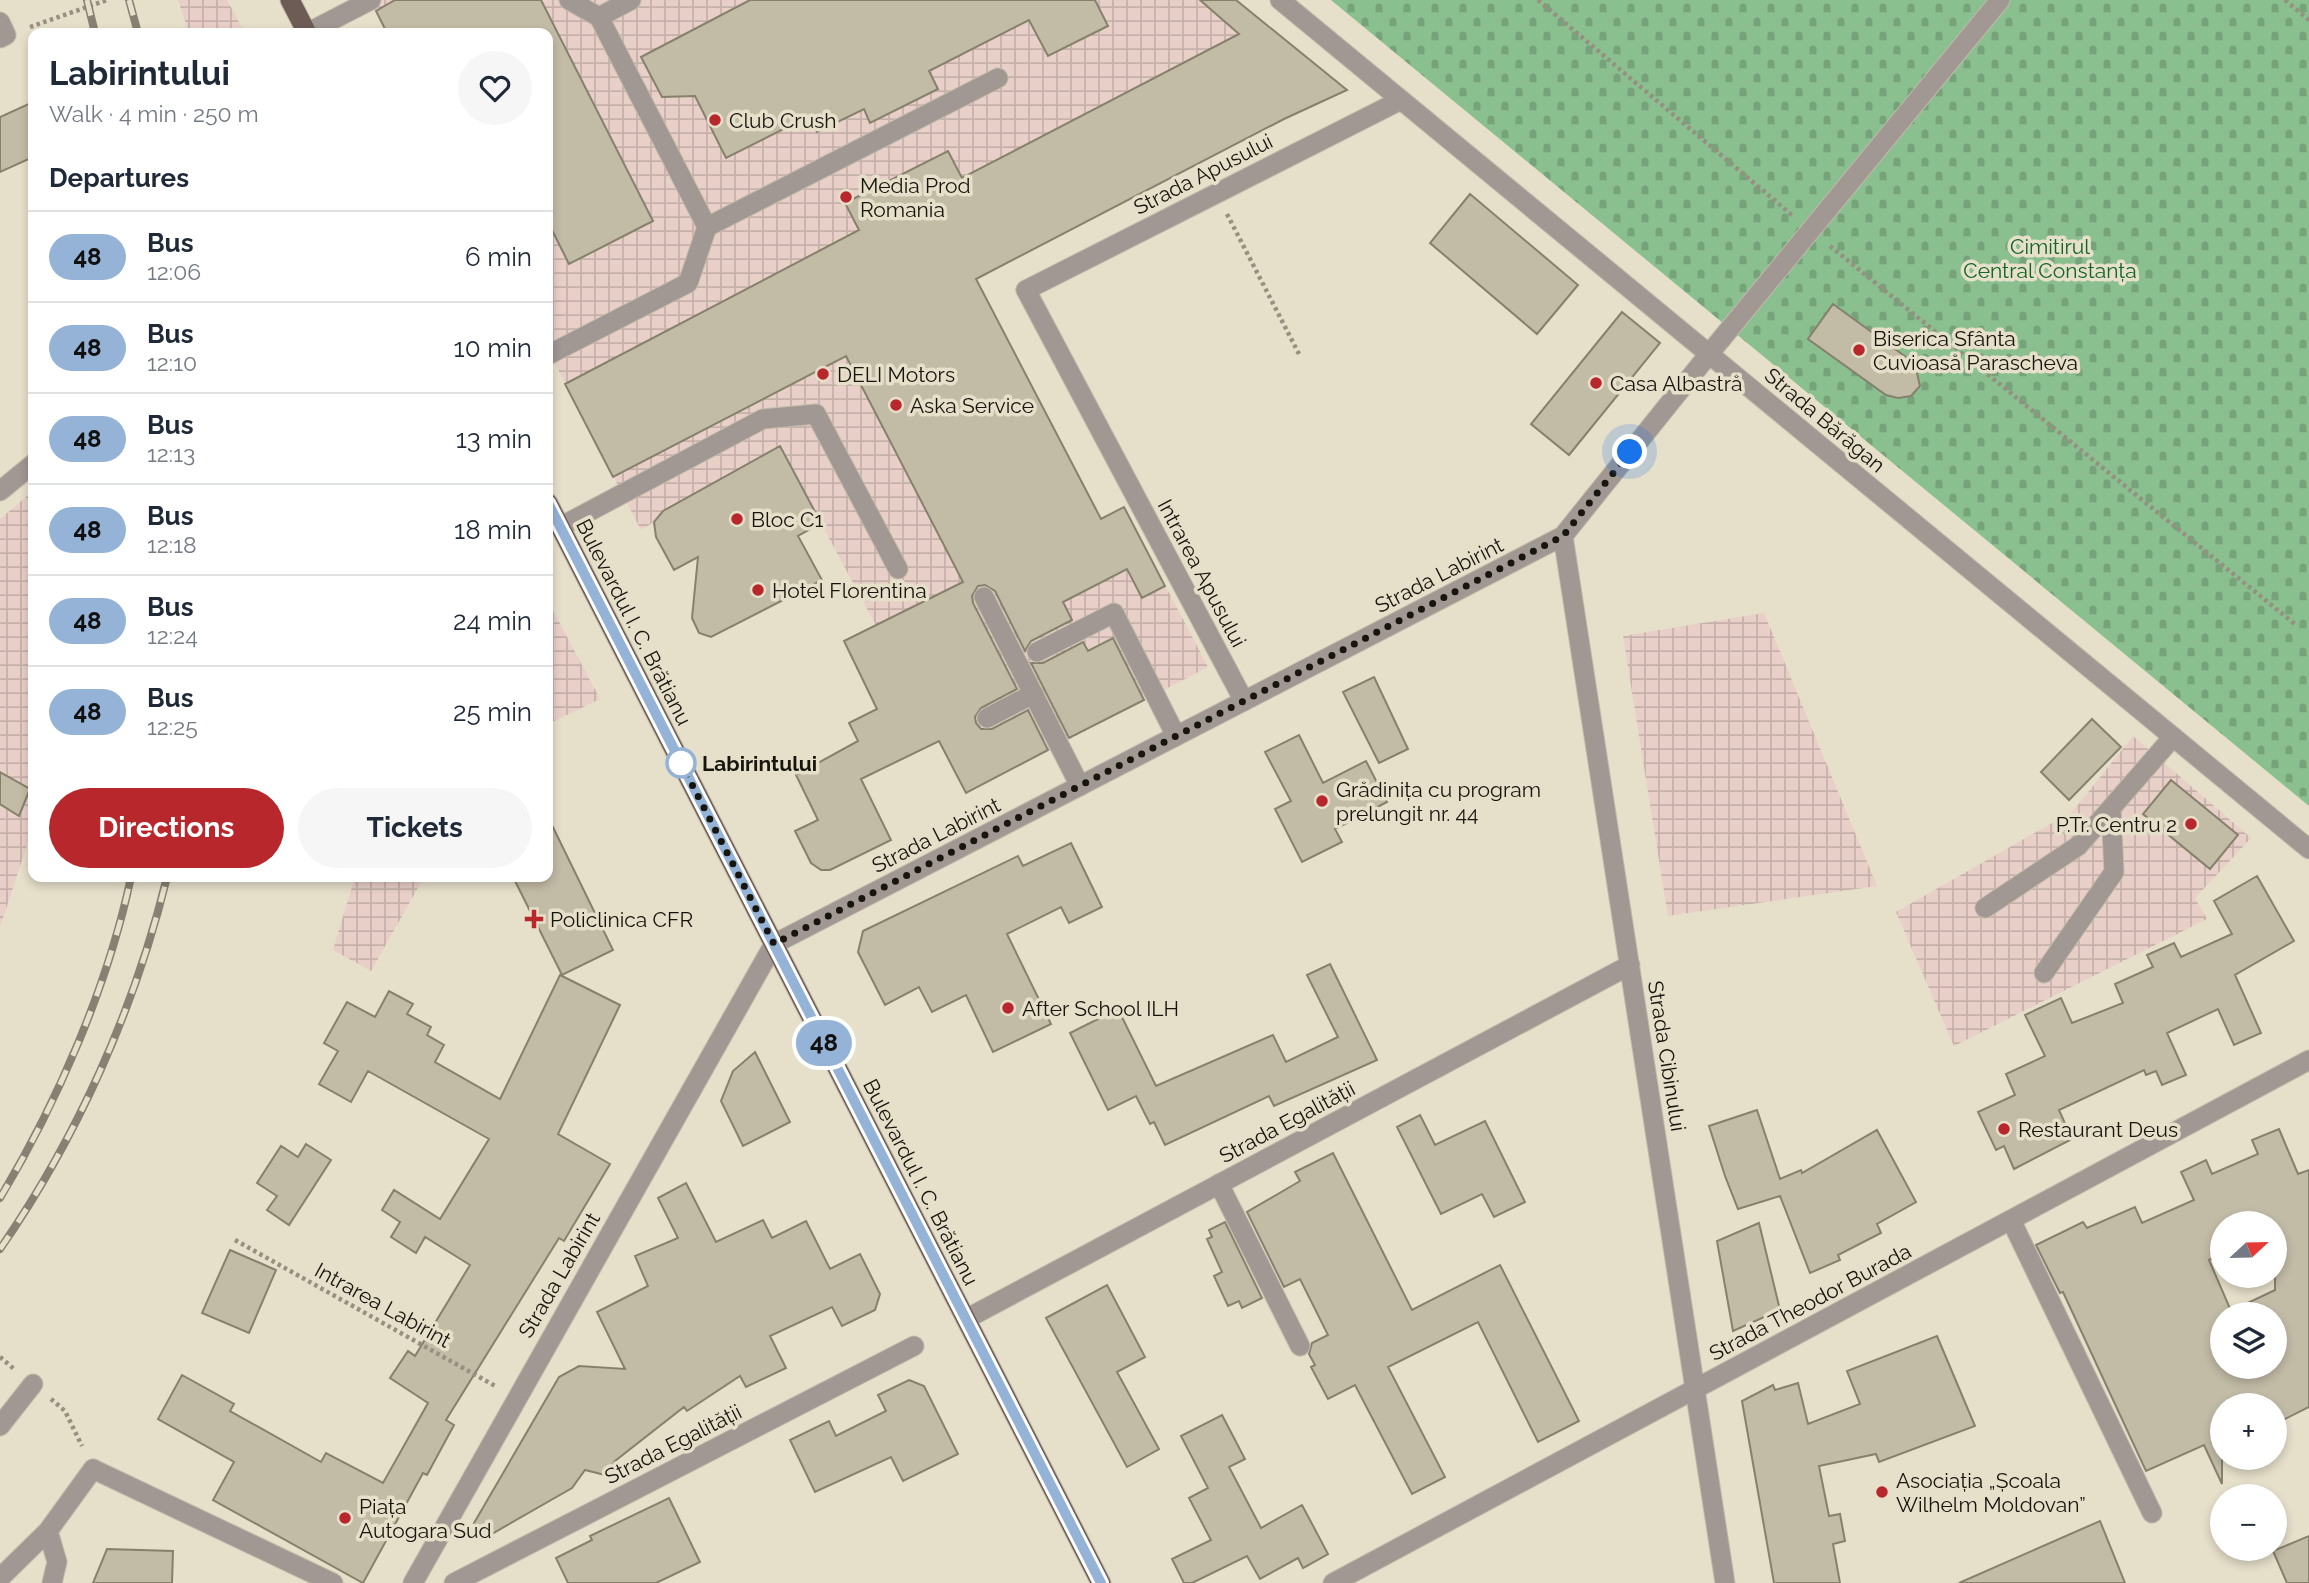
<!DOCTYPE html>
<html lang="en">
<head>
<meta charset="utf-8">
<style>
  :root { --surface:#fff; --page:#f6f6f7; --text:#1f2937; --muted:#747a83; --line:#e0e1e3; --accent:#b7272c }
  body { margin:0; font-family:Raleway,sans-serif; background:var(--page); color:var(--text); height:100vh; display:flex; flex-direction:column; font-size:26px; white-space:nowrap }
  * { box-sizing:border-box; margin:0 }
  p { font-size:23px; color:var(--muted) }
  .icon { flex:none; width:38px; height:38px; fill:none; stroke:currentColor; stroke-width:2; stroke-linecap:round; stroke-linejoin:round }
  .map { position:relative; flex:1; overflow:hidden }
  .details { position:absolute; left:28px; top:28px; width:525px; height:854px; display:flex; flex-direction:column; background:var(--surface); border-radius:14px; box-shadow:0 4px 10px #0003 }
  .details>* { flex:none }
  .badge { padding:0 14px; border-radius:23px; font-size:24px; line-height:46px }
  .needle { width:46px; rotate:68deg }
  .buttons { position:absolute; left:2210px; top:1211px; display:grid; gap:14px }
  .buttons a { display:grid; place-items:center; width:77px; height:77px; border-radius:50%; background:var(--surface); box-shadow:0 4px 10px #0003; font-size:35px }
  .you { position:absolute; width:35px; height:35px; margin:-18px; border:5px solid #fff; border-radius:50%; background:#1a73e8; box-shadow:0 0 0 10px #1a73e833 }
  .map>.badge { position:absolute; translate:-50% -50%; box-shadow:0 0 0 4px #fff }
  h2 { padding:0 21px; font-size:26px; line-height:63px }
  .round { display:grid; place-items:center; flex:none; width:74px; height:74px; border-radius:37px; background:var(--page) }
  .summary { display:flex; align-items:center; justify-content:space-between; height:119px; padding:0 21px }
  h1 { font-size:33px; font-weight:700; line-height:52px }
  .primary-button { display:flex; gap:14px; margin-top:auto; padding:14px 21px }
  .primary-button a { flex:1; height:80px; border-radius:42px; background:var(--accent); color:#fff; font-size:28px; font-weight:700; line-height:80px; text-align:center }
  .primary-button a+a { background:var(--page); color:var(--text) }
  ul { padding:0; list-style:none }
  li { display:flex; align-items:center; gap:21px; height:91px; padding:0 21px; border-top:2px solid var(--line) }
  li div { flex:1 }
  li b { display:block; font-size:26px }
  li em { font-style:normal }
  li .badge { min-width:77px; font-weight:700; text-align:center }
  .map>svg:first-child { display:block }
  .industrial { fill:url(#industrial-grid) }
  .cemetery { fill:url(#cemetery-stones) }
  .building { fill:#c2bba6; stroke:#86816d; stroke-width:2; fill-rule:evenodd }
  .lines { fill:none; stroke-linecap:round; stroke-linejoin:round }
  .service-casing { stroke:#c1bba8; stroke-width:21 }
  .pedestrian-casing { stroke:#c1bba8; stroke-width:21 }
  .minor-casing { stroke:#c1bba8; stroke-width:21 }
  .tertiary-casing { stroke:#c1bba8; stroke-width:21 }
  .primary-casing { stroke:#c1bba8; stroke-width:21 }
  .path { stroke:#959080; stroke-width:4.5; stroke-dasharray:3.5 3.5; stroke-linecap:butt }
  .service { stroke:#a19793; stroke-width:19 }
  .pedestrian { stroke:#a19793; stroke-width:19 }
  .minor { stroke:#a19793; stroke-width:19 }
  .tertiary { stroke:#a19793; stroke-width:19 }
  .primary { stroke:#6d5b56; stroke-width:19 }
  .rail-casing { stroke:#868172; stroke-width:8 }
  .rail { stroke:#e6dfca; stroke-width:5; stroke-dasharray:16; stroke-linecap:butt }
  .line-casing { stroke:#fff; stroke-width:16 }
  .line { stroke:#95b3d7; stroke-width:10 }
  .walk { stroke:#17150d; stroke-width:7; stroke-dasharray:0 12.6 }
  .poi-dot { fill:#b7272c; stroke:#e6dfca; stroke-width:2.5 }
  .stop-dot { fill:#fff; stroke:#95b3d7; stroke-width:3.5 }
  .labels { text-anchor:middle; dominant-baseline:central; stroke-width:7; stroke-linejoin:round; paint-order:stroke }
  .poi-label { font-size:21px; fill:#17150d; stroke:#e6dfca; text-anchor:start }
  .street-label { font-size:21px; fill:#17150d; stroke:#e6dfca }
  .park-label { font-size:21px; fill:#106726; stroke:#e6dfca }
  .stop-label { font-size:21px; font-weight:bold; fill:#17150d; stroke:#e6dfca; text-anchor:start }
</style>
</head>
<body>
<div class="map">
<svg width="2309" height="1583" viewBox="0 0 2309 1583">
  <defs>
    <pattern id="industrial-grid" width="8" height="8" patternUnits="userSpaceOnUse" patternTransform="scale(1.75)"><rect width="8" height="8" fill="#e8cfc7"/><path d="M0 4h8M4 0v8" fill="none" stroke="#c6b1aa"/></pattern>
    <pattern id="cemetery-stones" width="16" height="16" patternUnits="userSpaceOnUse" patternTransform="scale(1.75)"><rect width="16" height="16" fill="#8abf8f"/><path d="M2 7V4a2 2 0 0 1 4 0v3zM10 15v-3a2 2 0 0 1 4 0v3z" fill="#76a37a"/></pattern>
  </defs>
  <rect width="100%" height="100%" fill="#e6dfca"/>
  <path class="industrial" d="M 178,0 L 227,0 L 245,33 L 189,33 Z
    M 369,0 L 1236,0 L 1347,90 L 1284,119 L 976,279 L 1100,519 L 1124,507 L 1208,667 L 966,793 L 780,447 L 663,511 L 654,522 L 641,530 L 548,350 L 548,33 L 386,33 Z
    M 33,491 L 33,779 L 31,789 L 33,791 L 33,827 L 0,927 L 0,519 Z
    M 548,601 L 600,699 L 548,724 Z
    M 1764,613 L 1877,886 L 1668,916 L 1623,636 Z
    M 2133,736 L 2251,838 L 2195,898 L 2207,919 L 1954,1046 L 1896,912 L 2073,811 Z
    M 355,877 L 424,877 L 371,971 L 333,950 Z"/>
  <path class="cemetery" d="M 1331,0 L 2309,0 L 2309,806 Z"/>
  <path class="building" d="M 395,0 L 541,0 L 653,221 L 569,264 L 548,222 L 548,33 L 387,33 L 376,11 Z
    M 750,0 L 1095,0 L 1108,26 L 1048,56 L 1029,20 L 929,71 L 938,89 L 870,123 L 864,109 L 817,132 L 809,116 L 726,158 L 695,96 L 662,97 L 641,57 Z
    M 1200,0 L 1236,0 L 1347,90 L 1284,119 L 976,279 L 1101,519 L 1124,507 L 1165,586 L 1142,598 L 1127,569 L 1063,602 L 1072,620 L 1031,641 L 1025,651 L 995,591 L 985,585 L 978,586 L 972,596 L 973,603 L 1017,689 L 981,708 L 975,717 L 976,723 L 981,729 L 992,729 L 1028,710 L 1048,750 L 966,793 L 939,741 L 861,779 L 891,840 L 830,870 L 821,870 L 811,863 L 795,831 L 818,820 L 796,775 L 858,741 L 849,723 L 877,709 L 844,641 L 963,582 L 846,356 L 613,477 L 565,384 L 859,230 L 845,203 L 948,151 L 962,178 L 1239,34 Z
    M 33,102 L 33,157 L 0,172 L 0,117 Z
    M 1470,194 L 1578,285 L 1537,334 L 1430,243 Z
    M 1833,304 L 1910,360 L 1916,369 L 1920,386 L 1911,396 L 1898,398 L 1886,395 L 1808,339 Z
    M 1622,312 L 1660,343 L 1569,455 L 1531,424 Z
    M 780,446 L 821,523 L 798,536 L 822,580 L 711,637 L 699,633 L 692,618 L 698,557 L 674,570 L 656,537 L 654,522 L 663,511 Z
    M 1113,638 L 1144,700 L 1069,738 L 1031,663 L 1043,663 L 1083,642 L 1088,651 Z
    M 1374,677 L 1408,749 L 1379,763 L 1343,692 Z
    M 2092,719 L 2121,747 L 2069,800 L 2041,772 Z
    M 1299,735 L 1323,783 L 1366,761 L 1387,802 L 1335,829 L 1342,842 L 1302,862 L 1275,809 L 1291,801 L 1265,752 Z
    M 0,772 L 30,789 L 19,816 L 0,804 Z
    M 2171,780 L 2238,835 L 2210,869 L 2143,814 Z
    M 548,817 L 613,950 L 562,975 L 513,877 L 548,877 Z
    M 1071,843 L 1102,907 L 1069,923 L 1061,907 L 1007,934 L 1051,1024 L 993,1052 L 966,995 L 932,1012 L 919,987 L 885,1005 L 858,952 L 863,931 L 1018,856 L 1023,866 Z
    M 2257,876 L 2294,941 L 2235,975 L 2261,1033 L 2234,1045 L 2218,1009 L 2167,1033 L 2186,1075 L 2162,1085 L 2156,1071 L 2146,1075 L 2144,1070 L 2059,1110 L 2072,1139 L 2014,1169 L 2004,1146 L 1996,1150 L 1978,1112 L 2015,1095 L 2006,1074 L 2045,1056 L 2025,1015 L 2061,998 L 2072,1023 L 2123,1003 L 2115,984 L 2153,967 L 2147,955 L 2174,943 L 2181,957 L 2232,934 L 2214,901 Z
    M 1330,964 L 1377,1060 L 1274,1106 L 1269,1096 L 1165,1145 L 1154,1122 L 1150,1124 L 1136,1096 L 1108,1110 L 1070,1033 L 1118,1009 L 1156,1086 L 1273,1035 L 1286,1062 L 1338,1037 L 1307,975 Z
    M 560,975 L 620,1005 L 558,1134 L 610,1164 L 564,1241 L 559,1238 L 446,1420 L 454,1425 L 427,1475 L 423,1473 L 363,1583 L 213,1500 L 234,1462 L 158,1419 L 182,1375 L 234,1404 L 230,1411 L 321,1462 L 326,1453 L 383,1483 L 428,1403 L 390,1378 L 408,1351 L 415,1356 L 470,1265 L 425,1237 L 416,1253 L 391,1237 L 400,1222 L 382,1210 L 394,1190 L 440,1219 L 489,1139 L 368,1071 L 351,1102 L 319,1084 L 338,1051 L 324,1043 L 347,1002 L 375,1017 L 389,991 L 413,1004 L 407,1014 L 431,1027 L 427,1035 L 444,1045 L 435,1062 L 500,1099 Z
    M 755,1052 L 790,1122 L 743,1146 L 721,1101 L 733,1071 Z
    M 1757,1110 L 1780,1179 L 1801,1170 L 1802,1173 L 1877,1130 L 1916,1202 L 1877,1224 L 1881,1233 L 1838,1255 L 1840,1260 L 1810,1273 L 1780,1196 L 1738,1209 L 1725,1176 L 1709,1126 Z
    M 1420,1115 L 1435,1145 L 1485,1121 L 1525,1202 L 1494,1217 L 1482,1194 L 1441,1214 L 1397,1127 Z
    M 2279,1129 L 2298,1174 L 2309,1170 L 2309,1407 L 2275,1424 L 2275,1405 L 2222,1405 L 2222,1484 L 2204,1445 L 2146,1471 L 2063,1292 L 2060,1293 L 2036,1245 L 2083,1222 L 2087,1228 L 2135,1207 L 2142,1223 L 2194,1200 L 2181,1172 L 2206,1160 L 2212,1174 L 2258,1154 L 2252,1140 ZM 2222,1223 L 2275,1223 L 2275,1290 L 2231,1311 L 2209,1260 L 2222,1254 ZM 2222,1314 L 2275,1314 L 2275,1367 L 2222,1367 Z
    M 306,1144 L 331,1160 L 289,1225 L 267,1210 L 277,1196 L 257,1183 L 281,1146 L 298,1157 Z
    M 1333,1153 L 1412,1310 L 1500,1265 L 1579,1421 L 1538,1442 L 1478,1322 L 1388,1367 L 1445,1477 L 1412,1494 L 1355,1385 L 1328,1399 L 1311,1367 L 1315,1365 L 1309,1354 L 1312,1343 L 1328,1335 L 1300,1279 L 1284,1287 L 1247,1212 L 1300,1181 L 1295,1172 Z
    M 686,1183 L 716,1242 L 763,1220 L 772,1238 L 806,1221 L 830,1269 L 860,1254 L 880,1294 L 875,1310 L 842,1326 L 832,1307 L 770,1336 L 786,1368 L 746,1387 L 740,1376 L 687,1411 L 684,1407 L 615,1461 L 605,1475 L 585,1470 L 572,1488 L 490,1535 L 474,1523 L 559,1377 L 579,1366 L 625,1369 L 597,1312 L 648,1286 L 635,1256 L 678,1238 L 658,1198 Z
    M 1225,1222 L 1262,1298 L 1242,1308 L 1239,1301 L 1228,1306 L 1214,1276 L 1222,1272 L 1207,1239 L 1212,1237 L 1209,1230 Z
    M 1759,1223 L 1780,1310 L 1733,1331 L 1717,1241 Z
    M 230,1250 L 276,1270 L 249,1333 L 202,1313 Z
    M 1107,1285 L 1145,1357 L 1117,1372 L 1159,1449 L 1127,1467 L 1046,1318 Z
    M 1937,1336 L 1975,1426 L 1879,1462 L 1876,1454 L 1819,1466 L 1829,1516 L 1840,1514 L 1845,1541 L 1833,1544 L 1840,1583 L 1774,1583 L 1742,1401 L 1773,1385 L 1775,1390 L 1798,1383 L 1808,1424 L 1860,1404 L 1847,1371 Z
    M 909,1380 L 924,1386 L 958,1454 L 903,1481 L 891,1457 L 815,1492 L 790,1440 L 829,1421 L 836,1436 L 886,1411 L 878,1395 Z
    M 1222,1415 L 1245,1459 L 1229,1467 L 1261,1528 L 1302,1505 L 1328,1554 L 1303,1568 L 1298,1558 L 1260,1579 L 1247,1556 L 1192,1583 L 1184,1583 L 1172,1559 L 1211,1540 L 1189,1498 L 1208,1488 L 1181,1436 Z
    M 669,1498 L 700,1562 L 656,1583 L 568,1583 L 556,1558 L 592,1540 L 590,1536 Z
    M 2100,1521 L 2125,1583 L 1959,1583 Z
    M 2309,1536 L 2309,1583 L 2287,1583 L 2273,1551 Z
    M 107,1549 L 173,1551 L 172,1583 L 93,1583 Z"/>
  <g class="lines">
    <defs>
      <path id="service" d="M 569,0 L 599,17
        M 631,0 L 599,17 L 707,227
        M 307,33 L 371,0
        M 1026,290 L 1244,701
        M 1709,354 L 2000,0
        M 548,355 L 688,283 L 707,227 L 998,78
        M 0,491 L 33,464
        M 560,527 L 763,419 L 816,414 L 898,569
        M 984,597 L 1080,786
        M 1037,652 L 1114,613 L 1176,736
        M 987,718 L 1033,694
        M 1985,908 L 2078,846 L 2173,737
        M 2044,973 L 2114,872 L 2111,809
        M 1219,1184 L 1300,1346
        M 2011,1220 L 2152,1513
        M 48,1531 L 57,1562 L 52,1583
        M 0,1578 L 48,1531 L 93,1469"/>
      <path id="pedestrian" d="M 0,1426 L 33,1384"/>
      <path id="minor" d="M 1280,0 L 2309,849
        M 0,22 L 6,35 L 0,38
        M 1026,290 L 1401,100
        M 1563,536 L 1725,1583
        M 966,1319 L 1630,965
        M 93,1469 L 333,1583
        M 413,1583 L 774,944 L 1563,536 L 1709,354
        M 454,1583 L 914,1346"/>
      <path id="tertiary" d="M 1333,1583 L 2309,1060"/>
      <path id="primary" d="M 290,0 L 307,33
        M 548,503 L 1101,1583"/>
    </defs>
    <use href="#service" class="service-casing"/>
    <use href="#pedestrian" class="pedestrian-casing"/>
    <use href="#minor" class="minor-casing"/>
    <use href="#tertiary" class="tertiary-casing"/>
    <use href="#primary" class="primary-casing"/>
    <path class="path" d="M 1538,0 L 1793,216
      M 2285,0 L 2309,20
      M 30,27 L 107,0
      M 1227,214 L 1299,354
      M 1830,246 L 2296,625
      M 235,1240 L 497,1387
      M 0,1357 L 14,1369
      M 51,1399 L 65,1411 L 82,1446"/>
    <use href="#service" class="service"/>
    <use href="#pedestrian" class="pedestrian"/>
    <use href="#minor" class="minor"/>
    <use href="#tertiary" class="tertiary"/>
    <use href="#primary" class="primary"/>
    <defs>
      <path id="rail" d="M 87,0 L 95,33
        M 129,0 L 138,33
        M 0,1198 C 57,1103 108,986 131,877
        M 0,1249 C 77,1138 135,1008 167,877"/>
    </defs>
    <use href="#rail" class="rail-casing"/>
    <use href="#rail" class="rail"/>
  </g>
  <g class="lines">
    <defs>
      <path id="line" d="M 548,503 L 1101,1583"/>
    </defs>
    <use href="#line" class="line-casing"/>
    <use href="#line" class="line"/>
    <path class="walk" d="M 681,763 L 774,944 L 1563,536 L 1630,452"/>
  </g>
  <g class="poi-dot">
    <circle cx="715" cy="120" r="7"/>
    <circle cx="846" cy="197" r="7"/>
    <circle cx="1859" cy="350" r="7"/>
    <circle cx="823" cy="374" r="7"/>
    <circle cx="1596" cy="383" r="7"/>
    <circle cx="896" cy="405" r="7"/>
    <circle cx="737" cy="519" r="7"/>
    <circle cx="758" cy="590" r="7"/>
    <circle cx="1322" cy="801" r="7"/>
    <circle cx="2191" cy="824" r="7"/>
    <path d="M530.5 908.5h7v7h7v7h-7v7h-7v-7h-7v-7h7z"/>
    <circle cx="1008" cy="1008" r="7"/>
    <circle cx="2004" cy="1129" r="7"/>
    <circle cx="1882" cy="1492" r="7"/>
    <circle cx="345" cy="1518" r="7"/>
  </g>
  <circle class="stop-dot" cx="681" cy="763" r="14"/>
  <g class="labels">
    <g class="poi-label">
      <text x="729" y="120">Club Crush</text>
      <text x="860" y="185">Media Prod<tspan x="860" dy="24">Romania</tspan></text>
      <text x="1873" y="338">Biserica Sfânta<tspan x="1873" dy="24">Cuvioasă Parascheva</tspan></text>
      <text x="837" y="374">DELI Motors</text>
      <text x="1610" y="383">Casa Albastră</text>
      <text x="910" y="405">Aska Service</text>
      <text x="751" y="519">Bloc C1</text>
      <text x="772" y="590">Hotel Florentina</text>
      <text x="1336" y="789">Grădinița cu program<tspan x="1336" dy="24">prelungit nr. 44</tspan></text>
      <text x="2177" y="824" text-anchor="end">P.Tr. Centru 2</text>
      <text x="550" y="919">Policlinica CFR</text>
      <text x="1022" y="1008">After School ILH</text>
      <text x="2018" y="1129">Restaurant Deus</text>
      <text x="1896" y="1480">Asociația „Școala<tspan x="1896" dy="24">Wilhelm Moldovan”</tspan></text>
      <text x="359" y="1506">Piața<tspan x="359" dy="24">Autogara Sud</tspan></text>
    </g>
    <g class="street-label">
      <text transform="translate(1203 174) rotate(-27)">Strada Apusului</text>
      <text transform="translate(1825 420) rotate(40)">Strada Bărăgan</text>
      <text transform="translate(1202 573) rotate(62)">Intrarea Apusului</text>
      <text transform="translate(1439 575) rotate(-27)">Strada Labirint</text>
      <text transform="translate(634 622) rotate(63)">Bulevardul I. C. Brătianu</text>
      <text transform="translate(936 835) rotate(-27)">Strada Labirint</text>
      <text transform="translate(1667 1056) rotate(81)">Strada Cibinului</text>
      <text transform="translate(1287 1122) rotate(-28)">Strada Egalității</text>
      <text transform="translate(921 1182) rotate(63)">Bulevardul I. C. Brătianu</text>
      <text transform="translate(559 1275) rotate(-60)">Strada Labirint</text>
      <text transform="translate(1810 1302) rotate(-28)">Strada Theodor Burada</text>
      <text transform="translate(383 1305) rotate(29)">Intrarea Labirint</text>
      <text transform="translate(673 1444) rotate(-27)">Strada Egalității</text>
    </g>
    <g class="park-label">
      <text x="2050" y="246">Cimitirul<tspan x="2050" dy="24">Central Constanța</tspan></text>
    </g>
    <g class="stop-label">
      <text x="702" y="763">Labirintului</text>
    </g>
  </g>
</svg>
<div class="buttons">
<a><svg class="needle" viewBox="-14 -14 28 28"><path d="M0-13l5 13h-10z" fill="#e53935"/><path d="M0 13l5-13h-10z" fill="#747a83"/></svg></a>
<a><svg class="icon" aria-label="layers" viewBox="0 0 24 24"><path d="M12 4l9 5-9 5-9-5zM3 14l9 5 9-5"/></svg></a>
<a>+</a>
<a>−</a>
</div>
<div class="you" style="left:1630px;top:452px"></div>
<b class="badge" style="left:824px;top:1043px;background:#95b3d7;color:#111">48</b>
<section class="details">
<div class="summary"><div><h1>Labirintului</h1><p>Walk · 4 min · 250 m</p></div><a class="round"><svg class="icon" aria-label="heart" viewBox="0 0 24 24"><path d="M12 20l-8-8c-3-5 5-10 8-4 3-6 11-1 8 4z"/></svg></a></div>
<h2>Departures</h2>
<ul>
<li><span class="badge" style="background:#95b3d7;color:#111">48</span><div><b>Bus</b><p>12:06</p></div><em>6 min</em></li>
<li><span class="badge" style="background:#95b3d7;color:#111">48</span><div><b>Bus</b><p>12:10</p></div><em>10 min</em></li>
<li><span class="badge" style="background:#95b3d7;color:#111">48</span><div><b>Bus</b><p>12:13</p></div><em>13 min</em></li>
<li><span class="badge" style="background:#95b3d7;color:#111">48</span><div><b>Bus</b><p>12:18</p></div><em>18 min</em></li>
<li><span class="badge" style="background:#95b3d7;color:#111">48</span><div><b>Bus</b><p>12:24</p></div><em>24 min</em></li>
<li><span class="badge" style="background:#95b3d7;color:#111">48</span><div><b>Bus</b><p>12:25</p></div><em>25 min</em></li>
</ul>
<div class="primary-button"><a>Directions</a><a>Tickets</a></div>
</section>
</div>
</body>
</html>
